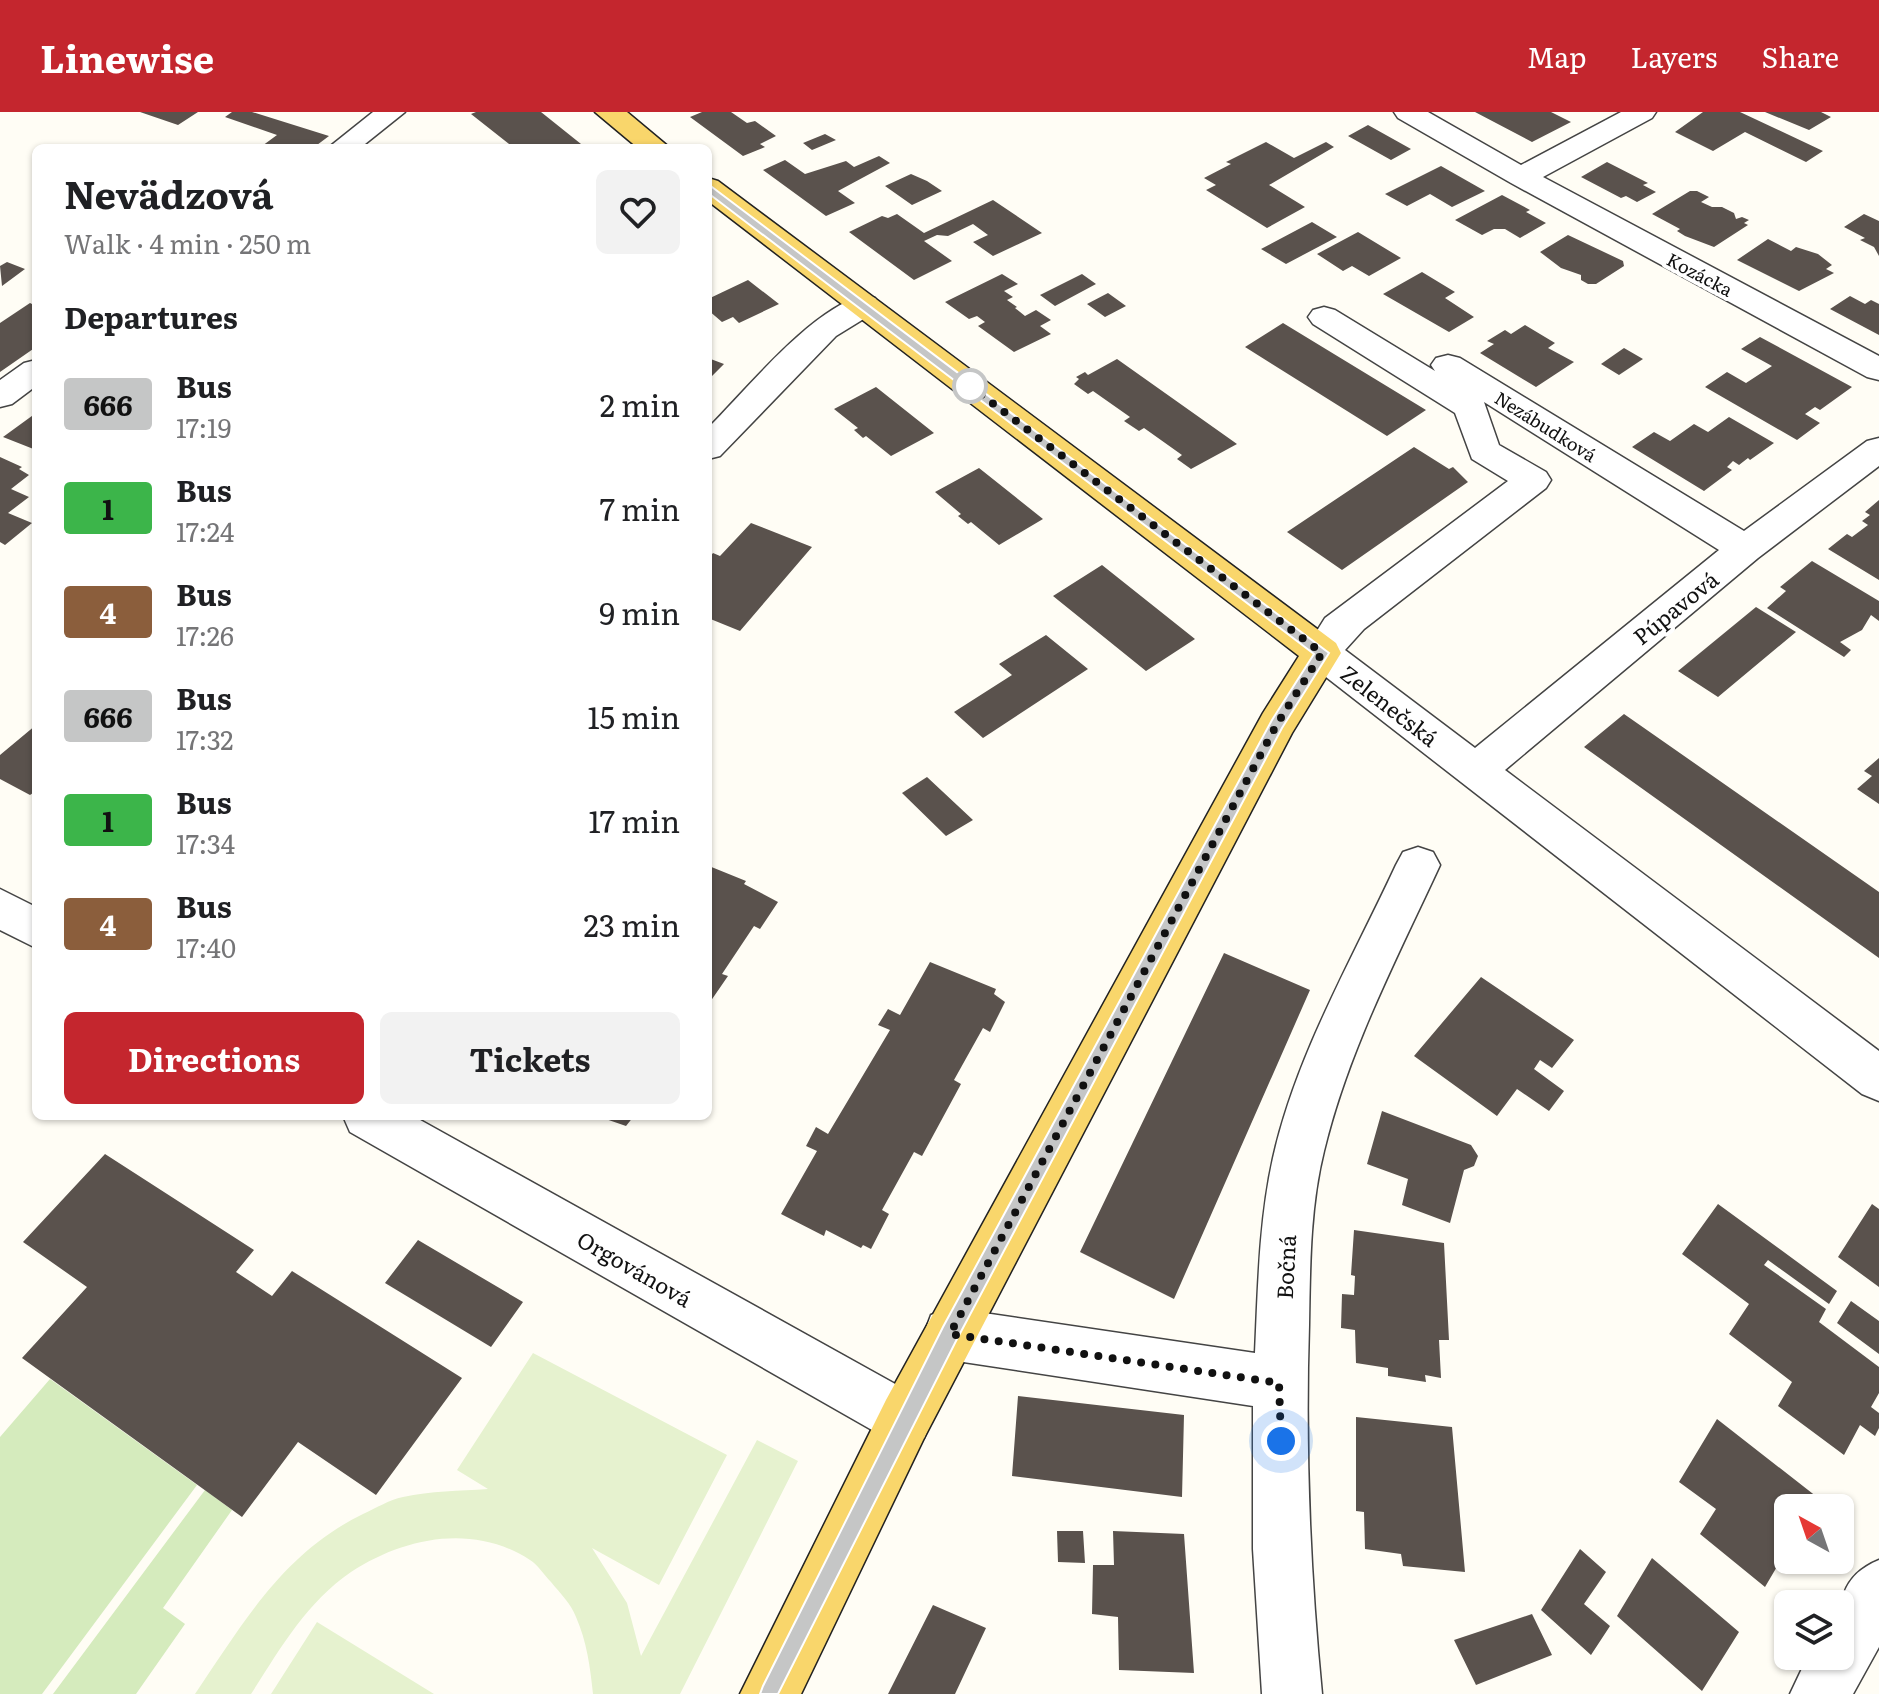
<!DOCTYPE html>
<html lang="en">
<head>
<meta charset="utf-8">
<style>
  :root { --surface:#fff; --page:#f2f2f2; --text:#202124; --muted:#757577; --accent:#c4262e }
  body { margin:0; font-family:Literata,serif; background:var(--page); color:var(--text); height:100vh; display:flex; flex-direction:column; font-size:30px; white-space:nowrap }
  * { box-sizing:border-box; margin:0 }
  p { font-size:26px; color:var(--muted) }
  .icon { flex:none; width:44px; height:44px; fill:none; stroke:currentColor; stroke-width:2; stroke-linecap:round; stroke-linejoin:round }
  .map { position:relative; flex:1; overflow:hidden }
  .panel { position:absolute; left:32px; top:32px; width:680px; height:976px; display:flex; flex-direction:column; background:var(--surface); border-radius:12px; box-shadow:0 2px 6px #0004 }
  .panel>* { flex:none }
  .badge { padding:0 16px; border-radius:6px; font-size:28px; line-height:52px }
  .needle { width:52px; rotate:320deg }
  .tools { position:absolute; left:1774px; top:1382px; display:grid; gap:16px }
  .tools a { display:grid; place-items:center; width:80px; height:80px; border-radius:12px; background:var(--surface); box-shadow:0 2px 6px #0004; font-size:40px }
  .you { position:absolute; width:40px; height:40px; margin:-20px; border:6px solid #fff; border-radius:50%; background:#1a73e8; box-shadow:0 0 0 12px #1a73e833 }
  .map>.badge { position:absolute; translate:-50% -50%; box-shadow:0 0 0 4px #fff }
  h2 { padding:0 32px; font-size:30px; line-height:72px }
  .round { display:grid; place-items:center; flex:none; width:84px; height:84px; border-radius:12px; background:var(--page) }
  .head { display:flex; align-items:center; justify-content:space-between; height:136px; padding:0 32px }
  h1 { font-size:38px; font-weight:700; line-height:60px }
  .action { display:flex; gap:16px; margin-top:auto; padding:16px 32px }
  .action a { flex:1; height:92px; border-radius:12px; background:var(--accent); color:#fff; font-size:32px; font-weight:700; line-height:92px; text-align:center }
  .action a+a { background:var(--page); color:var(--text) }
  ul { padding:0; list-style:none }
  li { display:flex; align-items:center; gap:24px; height:104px; padding:0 32px }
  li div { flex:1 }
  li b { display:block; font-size:30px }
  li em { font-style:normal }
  li .badge { min-width:88px; font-weight:700; text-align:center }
  header { display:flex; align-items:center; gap:48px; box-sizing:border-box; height:112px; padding:0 40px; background:var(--accent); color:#fff }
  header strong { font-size:38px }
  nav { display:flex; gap:44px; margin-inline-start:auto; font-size:28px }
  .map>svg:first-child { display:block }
  .green { fill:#d5ebbd }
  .pitch { fill:#e6f2cf }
  .building { fill:#5a524d }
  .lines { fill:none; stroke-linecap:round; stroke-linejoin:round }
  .minor-casing { stroke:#444; stroke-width:3 }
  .major-casing { stroke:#222; stroke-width:3 }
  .minor { fill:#fff; fill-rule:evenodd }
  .major { fill:#f9d66b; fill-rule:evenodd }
  .line { fill:#c5c6c6; stroke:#fff; stroke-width:2 }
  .walk { stroke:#111; stroke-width:8; stroke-dasharray:0 14.4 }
  .stop-dot { fill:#fff; stroke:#c5c6c6; stroke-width:4 }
  .labels { text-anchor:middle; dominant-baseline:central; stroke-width:8; stroke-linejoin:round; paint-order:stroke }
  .far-street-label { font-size:18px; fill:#111; stroke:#fff }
  .street-label { font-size:22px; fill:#111; stroke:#fff }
</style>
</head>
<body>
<header>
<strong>Linewise</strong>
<nav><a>Map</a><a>Layers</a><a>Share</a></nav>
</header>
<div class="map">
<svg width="1879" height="1582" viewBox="0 0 1879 1582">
  <rect width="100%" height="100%" fill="#fffdf5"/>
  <path class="green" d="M 50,1267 L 197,1373 L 42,1582 L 0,1582 L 0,1325 Z
    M 205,1378 L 232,1398 L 163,1496 L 185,1512 L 136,1582 L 53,1582 Z"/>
  <path class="pitch" d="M 533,1241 L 727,1343 L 659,1473 L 592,1436 L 627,1491 L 641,1544 L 757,1328 L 798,1349 L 680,1582 L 593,1582 C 590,1555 587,1530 576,1505 C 571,1492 560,1481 551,1470 C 544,1463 538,1453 530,1448 C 474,1411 404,1425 351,1460 C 306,1491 280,1537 251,1582 L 195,1582 C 244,1510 283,1441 363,1402 C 376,1396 389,1388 403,1385 C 431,1379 459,1379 488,1377 L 457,1358 Z
    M 317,1510 L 434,1582 L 271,1582 Z"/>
  <path class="building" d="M 140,0 L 198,0 L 178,13 Z
    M 232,0 L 252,0 L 329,24 L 313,36 L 267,36 L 262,34 L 277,23 L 225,5 Z
    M 476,0 L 541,0 L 586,36 L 514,36 L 471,2 Z
    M 702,0 L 731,0 L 747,11 L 755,9 L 776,24 L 760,32 L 765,35 L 743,44 L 690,5 Z
    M 1475,0 L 1551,0 L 1571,10 L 1532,30 Z
    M 1703,0 L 1740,0 L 1823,39 L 1806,50 L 1745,20 L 1713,39 L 1675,20 Z
    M 1765,0 L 1821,0 L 1831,5 L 1809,18 Z
    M 1368,13 L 1411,37 L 1391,48 L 1348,24 Z
    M 825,22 L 836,28 L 812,38 L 803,31 Z
    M 1266,30 L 1294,46 L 1326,30 L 1334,35 L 1269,73 L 1305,95 L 1267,116 L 1206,78 L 1216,73 L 1204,66 L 1231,52 L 1226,50 Z
    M 879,44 L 890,51 L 838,79 L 855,91 L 826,104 L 763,58 L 785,48 L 805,62 L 846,49 L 854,55 Z
    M 1607,50 L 1648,71 L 1643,73 L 1656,80 L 1637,90 L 1626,84 L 1621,86 L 1581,65 Z
    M 1441,54 L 1485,79 L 1452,95 L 1430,82 L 1407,94 L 1385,82 Z
    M 911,62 L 927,69 L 942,79 L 912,93 L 885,74 Z
    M 1690,79 L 1697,79 L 1709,85 L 1701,90 L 1712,95 L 1722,95 L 1734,101 L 1736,107 L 1742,105 L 1749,108 L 1744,111 L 1748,113 L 1714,135 L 1685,124 L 1677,119 L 1680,117 L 1652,102 Z
    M 1502,83 L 1530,98 L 1526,100 L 1546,111 L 1520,126 L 1505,117 L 1494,117 L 1482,123 L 1455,108 Z
    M 993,88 L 1042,121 L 993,144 L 973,130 L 988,123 L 973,112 L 948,124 L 937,123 L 924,129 L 952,149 L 914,168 L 849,120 L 882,104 L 888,106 L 897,102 L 924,121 Z
    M 1864,102 L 1879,109 L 1879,144 L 1874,135 L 1860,128 L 1865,126 L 1844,115 Z
    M 1312,110 L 1337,125 L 1286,152 L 1261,137 Z
    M 1358,120 L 1401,146 L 1369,164 L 1352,154 L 1343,159 L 1317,142 Z
    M 1568,123 L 1623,149 L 1624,154 L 1596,172 L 1588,172 L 1581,168 L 1581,163 L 1561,156 L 1540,140 Z
    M 1768,127 L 1791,139 L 1796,135 L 1818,142 L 1832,153 L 1826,157 L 1834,161 L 1799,179 L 1737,148 Z
    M 7,150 L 25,157 L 2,174 L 0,154 Z
    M 1422,160 L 1455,180 L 1445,186 L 1474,205 L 1449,220 L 1383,182 Z
    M 1002,162 L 1018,172 L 1004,179 L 1013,185 L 1007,188 L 1017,195 L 1015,196 L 1025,204 L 1036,198 L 1051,208 L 1040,214 L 1051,222 L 1014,240 L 978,214 L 985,210 L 977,204 L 969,207 L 945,190 Z
    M 1082,162 L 1096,172 L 1055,194 L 1040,183 Z
    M 748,168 L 779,192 L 739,211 L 733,205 L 722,210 L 708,198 L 708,187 Z
    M 1108,181 L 1126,194 L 1105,205 L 1087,192 Z
    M 1850,184 L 1865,192 L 1871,188 L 1879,192 L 1879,223 L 1830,197 Z
    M 30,191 L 36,194 L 36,235 L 0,260 L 0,211 Z
    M 1283,211 L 1426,298 L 1387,324 L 1245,235 Z
    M 1525,213 L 1555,231 L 1548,236 L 1574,250 L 1536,275 L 1480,241 L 1494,232 L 1487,229 L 1505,218 L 1511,222 Z
    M 1760,225 L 1852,275 L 1820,298 L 1815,295 L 1805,302 L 1820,311 L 1797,328 L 1705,275 L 1727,260 L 1746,271 L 1772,254 L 1741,237 Z
    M 1624,236 L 1643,247 L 1619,263 L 1601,252 Z
    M 708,246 L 724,252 L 710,266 L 708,266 Z
    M 1117,247 L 1237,332 L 1191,357 L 1177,347 L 1182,343 L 1144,316 L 1139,319 L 1124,309 L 1130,305 L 1093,279 L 1088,282 L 1074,272 L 1079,267 L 1076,265 L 1085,260 L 1088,263 Z
    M 876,275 L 934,321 L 891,344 L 866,324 L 863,326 L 854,318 L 858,316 L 834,297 Z
    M 36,301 L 36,338 L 3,325 Z
    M 1729,305 L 1774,331 L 1750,348 L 1748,346 L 1739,353 L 1733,349 L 1727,355 L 1732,358 L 1704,379 L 1632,335 L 1654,320 L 1670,329 L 1694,312 L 1708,320 Z
    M 1414,335 L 1449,357 L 1453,355 L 1468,370 L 1342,458 L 1287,420 Z
    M 0,345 L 22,355 L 19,357 L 29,363 L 11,377 L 29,385 L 8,401 L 32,411 L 5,433 L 0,430 Z
    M 979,356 L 1043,407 L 999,433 L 971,410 L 968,412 L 958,404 L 961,402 L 935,380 Z
    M 1879,388 L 1879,468 L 1828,437 L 1847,422 L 1852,425 L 1868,413 L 1862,409 L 1870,403 L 1865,400 Z
    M 751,411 L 812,435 L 740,519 L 708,506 L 708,458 L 712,454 L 708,452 L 708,447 L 713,441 L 720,444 Z
    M 1812,449 L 1879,489 L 1879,509 L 1871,503 L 1862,518 L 1840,530 L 1851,538 L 1844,545 L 1767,496 L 1786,479 L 1780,475 Z
    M 1102,453 L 1195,527 L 1146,559 L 1053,484 Z
    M 1756,495 L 1796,520 L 1718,585 L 1678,559 Z
    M 1046,523 L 1088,557 L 983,626 L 954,600 L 1012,563 L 999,552 Z
    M 1624,602 L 1879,780 L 1879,846 L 1584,635 Z
    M 36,613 L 36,679 L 30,683 L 0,667 L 0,643 Z
    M 1879,646 L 1879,692 L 1857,677 L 1872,664 L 1864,659 Z
    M 927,665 L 973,708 L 946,724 L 902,681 Z
    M 709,754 L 746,769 L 744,772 L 778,790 L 760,817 L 754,814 L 722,862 L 728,864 L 708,893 Z
    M 1224,841 L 1310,878 L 1174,1187 L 1080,1140 Z
    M 930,850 L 996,877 L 994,882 L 1005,890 L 990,920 L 983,916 L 954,968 L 961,972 L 922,1044 L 914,1040 L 882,1098 L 889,1102 L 871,1137 L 863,1133 L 861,1136 L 826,1118 L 824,1124 L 781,1102 L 817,1039 L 806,1034 L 816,1015 L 828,1022 L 890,918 L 878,913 L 888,897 L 900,903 Z
    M 1481,865 L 1574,928 L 1552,956 L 1540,948 L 1534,957 L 1564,979 L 1549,999 L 1517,977 L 1497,1004 L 1414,944 Z
    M 1382,999 L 1471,1033 L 1478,1044 L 1474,1054 L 1464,1058 L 1450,1111 L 1402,1093 L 1408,1067 L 1367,1052 Z
    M 597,1004 L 634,1004 L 626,1014 Z
    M 105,1042 L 254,1138 L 236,1160 L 272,1184 L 292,1159 L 462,1266 L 376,1383 L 298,1330 L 242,1405 L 22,1246 L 87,1175 L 23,1130 Z
    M 1718,1092 L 1837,1179 L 1829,1192 L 1768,1148 L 1764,1153 L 1826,1197 L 1819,1210 L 1879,1255 L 1879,1281 L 1871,1295 L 1879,1301 L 1879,1316 L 1875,1324 L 1860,1313 L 1844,1343 L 1778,1294 L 1792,1270 L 1729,1222 L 1749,1192 L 1682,1142 Z
    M 1872,1092 L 1879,1097 L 1879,1175 L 1838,1145 Z
    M 1354,1118 L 1444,1131 L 1449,1228 L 1439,1228 L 1441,1266 L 1425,1263 L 1426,1270 L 1388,1264 L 1388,1256 L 1356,1251 L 1355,1218 L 1341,1216 L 1342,1182 L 1354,1183 L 1355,1164 L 1351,1163 Z
    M 418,1128 L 523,1190 L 491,1235 L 385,1171 Z
    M 1851,1189 L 1879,1209 L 1879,1242 L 1837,1211 Z
    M 1018,1284 L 1184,1303 L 1182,1385 L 1012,1364 Z
    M 1356,1305 L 1452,1315 L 1465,1460 L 1403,1454 L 1401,1442 L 1365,1437 L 1364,1400 L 1356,1399 Z
    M 1717,1307 L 1817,1385 L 1811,1396 L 1788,1396 L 1788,1436 L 1765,1475 L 1700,1422 L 1716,1397 L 1679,1370 Z
    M 1057,1419 L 1083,1419 L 1085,1451 L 1058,1450 Z
    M 1113,1419 L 1184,1422 L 1194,1561 L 1119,1558 L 1118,1505 L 1092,1502 L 1093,1453 L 1114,1453 Z
    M 1580,1437 L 1606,1460 L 1584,1492 L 1610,1514 L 1591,1543 L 1541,1498 Z
    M 1652,1446 L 1739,1520 L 1702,1579 L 1617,1504 Z
    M 933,1493 L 986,1516 L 955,1582 L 888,1582 Z
    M 1532,1502 L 1552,1543 L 1476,1573 L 1454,1528 Z"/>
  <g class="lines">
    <defs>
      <path id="minor" d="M 373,0 L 405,0 L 360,36 L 328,36 Z
        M 1394,0 L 1428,0 L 1521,53 L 1621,0 L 1656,0 L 1652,6 L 1543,65 L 1879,244 L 1879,268 L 1867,265 L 1511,71 L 1398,6 Z
        M 864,183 L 875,186 L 880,193 L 875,200 L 836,224 L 720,344 L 708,347 L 708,316 C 747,277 811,197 864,183 Z
        M 1324,195 L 1335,198 L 1435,259 L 1431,253 L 1436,246 L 1448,243 L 1460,246 L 1744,419 L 1867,329 L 1879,326 L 1879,354 L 1758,446 L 1505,658 L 1879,939 L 1879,989 L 1862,982 L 1308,551 L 1303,541 L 1325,506 L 1508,369 L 1472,347 L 1455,301 L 1313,212 L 1308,205 L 1313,198 ZM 1484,290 L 1719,438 L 1475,636 L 1345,538 L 1364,517 L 1546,376 L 1551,368 L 1546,360 L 1499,333 Z
        M 36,248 L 36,274 L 12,292 L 0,295 L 0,268 L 24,251 Z
        M 1418,735 L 1433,740 L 1440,753 C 1397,846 1348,939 1324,1039 C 1310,1095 1310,1155 1309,1213 C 1305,1337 1310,1459 1322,1582 L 1262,1582 L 1253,1437 L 1253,1294 L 950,1248 L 931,1241 L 924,1222 L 931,1203 L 950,1196 L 1255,1241 C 1258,1176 1259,1109 1273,1046 C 1296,943 1352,848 1396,753 L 1403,740 Z
        M 0,777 L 36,795 L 36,836 L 0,818 Z
        M 343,1004 L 413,1004 L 924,1288 L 932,1307 L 924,1326 L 905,1334 L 886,1326 L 350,1020 Z
        M 1879,1448 L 1879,1535 L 1853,1582 L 1790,1582 L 1808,1544 L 1840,1544 C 1840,1502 1833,1467 1879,1448 Z"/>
      <path id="major" d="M 595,0 L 627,0 L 670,36 L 638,36 Z
        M 708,66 L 718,69 L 1336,531 L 1341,541 L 1292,621 L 924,1326 L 801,1582 L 740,1582 L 886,1288 L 1263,601 L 1299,544 L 708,89 Z"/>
    </defs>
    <use href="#minor" class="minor-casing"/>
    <use href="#major" class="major-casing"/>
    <use href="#minor" class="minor"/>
    <use href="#major" class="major"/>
  </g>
  <path class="line" d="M 708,72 L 1329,541 L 1282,616 L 956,1229 L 778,1582 L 760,1582 L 763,1574 L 943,1215 L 1272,608 L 1314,542 L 704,78 L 703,75 Z"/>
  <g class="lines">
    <path class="walk" d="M 970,274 L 1322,541 L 1277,612 L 950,1222 L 1279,1271 L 1281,1329"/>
  </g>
  <circle class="stop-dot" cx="970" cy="274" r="16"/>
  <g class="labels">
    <g class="far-street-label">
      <text transform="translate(1700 162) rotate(28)">Kozácka</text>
      <text transform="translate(1546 314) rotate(32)">Nezábudková</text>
    </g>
    <g class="street-label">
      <text transform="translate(1675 495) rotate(-39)">Púpavová</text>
      <text transform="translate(1390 593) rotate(38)">Zelenečská</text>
      <text transform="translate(1285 1155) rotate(-87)">Bočná</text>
      <text transform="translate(635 1156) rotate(30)">Orgovánová</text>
    </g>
  </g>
</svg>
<div class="tools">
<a><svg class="needle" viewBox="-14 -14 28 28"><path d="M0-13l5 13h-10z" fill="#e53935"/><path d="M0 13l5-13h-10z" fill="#757577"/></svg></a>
<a><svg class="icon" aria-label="layers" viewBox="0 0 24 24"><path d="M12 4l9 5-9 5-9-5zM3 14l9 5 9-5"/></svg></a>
</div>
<div class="you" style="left:1281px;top:1329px"></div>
<section class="panel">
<div class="head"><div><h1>Nevädzová</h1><p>Walk · 4 min · 250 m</p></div><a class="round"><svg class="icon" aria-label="heart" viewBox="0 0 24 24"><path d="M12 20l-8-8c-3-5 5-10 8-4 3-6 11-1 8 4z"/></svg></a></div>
<h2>Departures</h2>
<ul>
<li><span class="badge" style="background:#c5c6c6;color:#111">666</span><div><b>Bus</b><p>17:19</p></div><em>2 min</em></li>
<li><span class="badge" style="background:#3cb54a;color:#111">1</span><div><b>Bus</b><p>17:24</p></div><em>7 min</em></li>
<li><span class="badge" style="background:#8b5e3c;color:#fff">4</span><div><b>Bus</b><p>17:26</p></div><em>9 min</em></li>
<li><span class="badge" style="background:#c5c6c6;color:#111">666</span><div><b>Bus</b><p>17:32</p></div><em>15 min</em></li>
<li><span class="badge" style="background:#3cb54a;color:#111">1</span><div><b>Bus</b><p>17:34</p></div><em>17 min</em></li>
<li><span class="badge" style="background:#8b5e3c;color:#fff">4</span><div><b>Bus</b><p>17:40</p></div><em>23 min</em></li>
</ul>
<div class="action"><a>Directions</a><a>Tickets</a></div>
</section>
</div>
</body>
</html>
